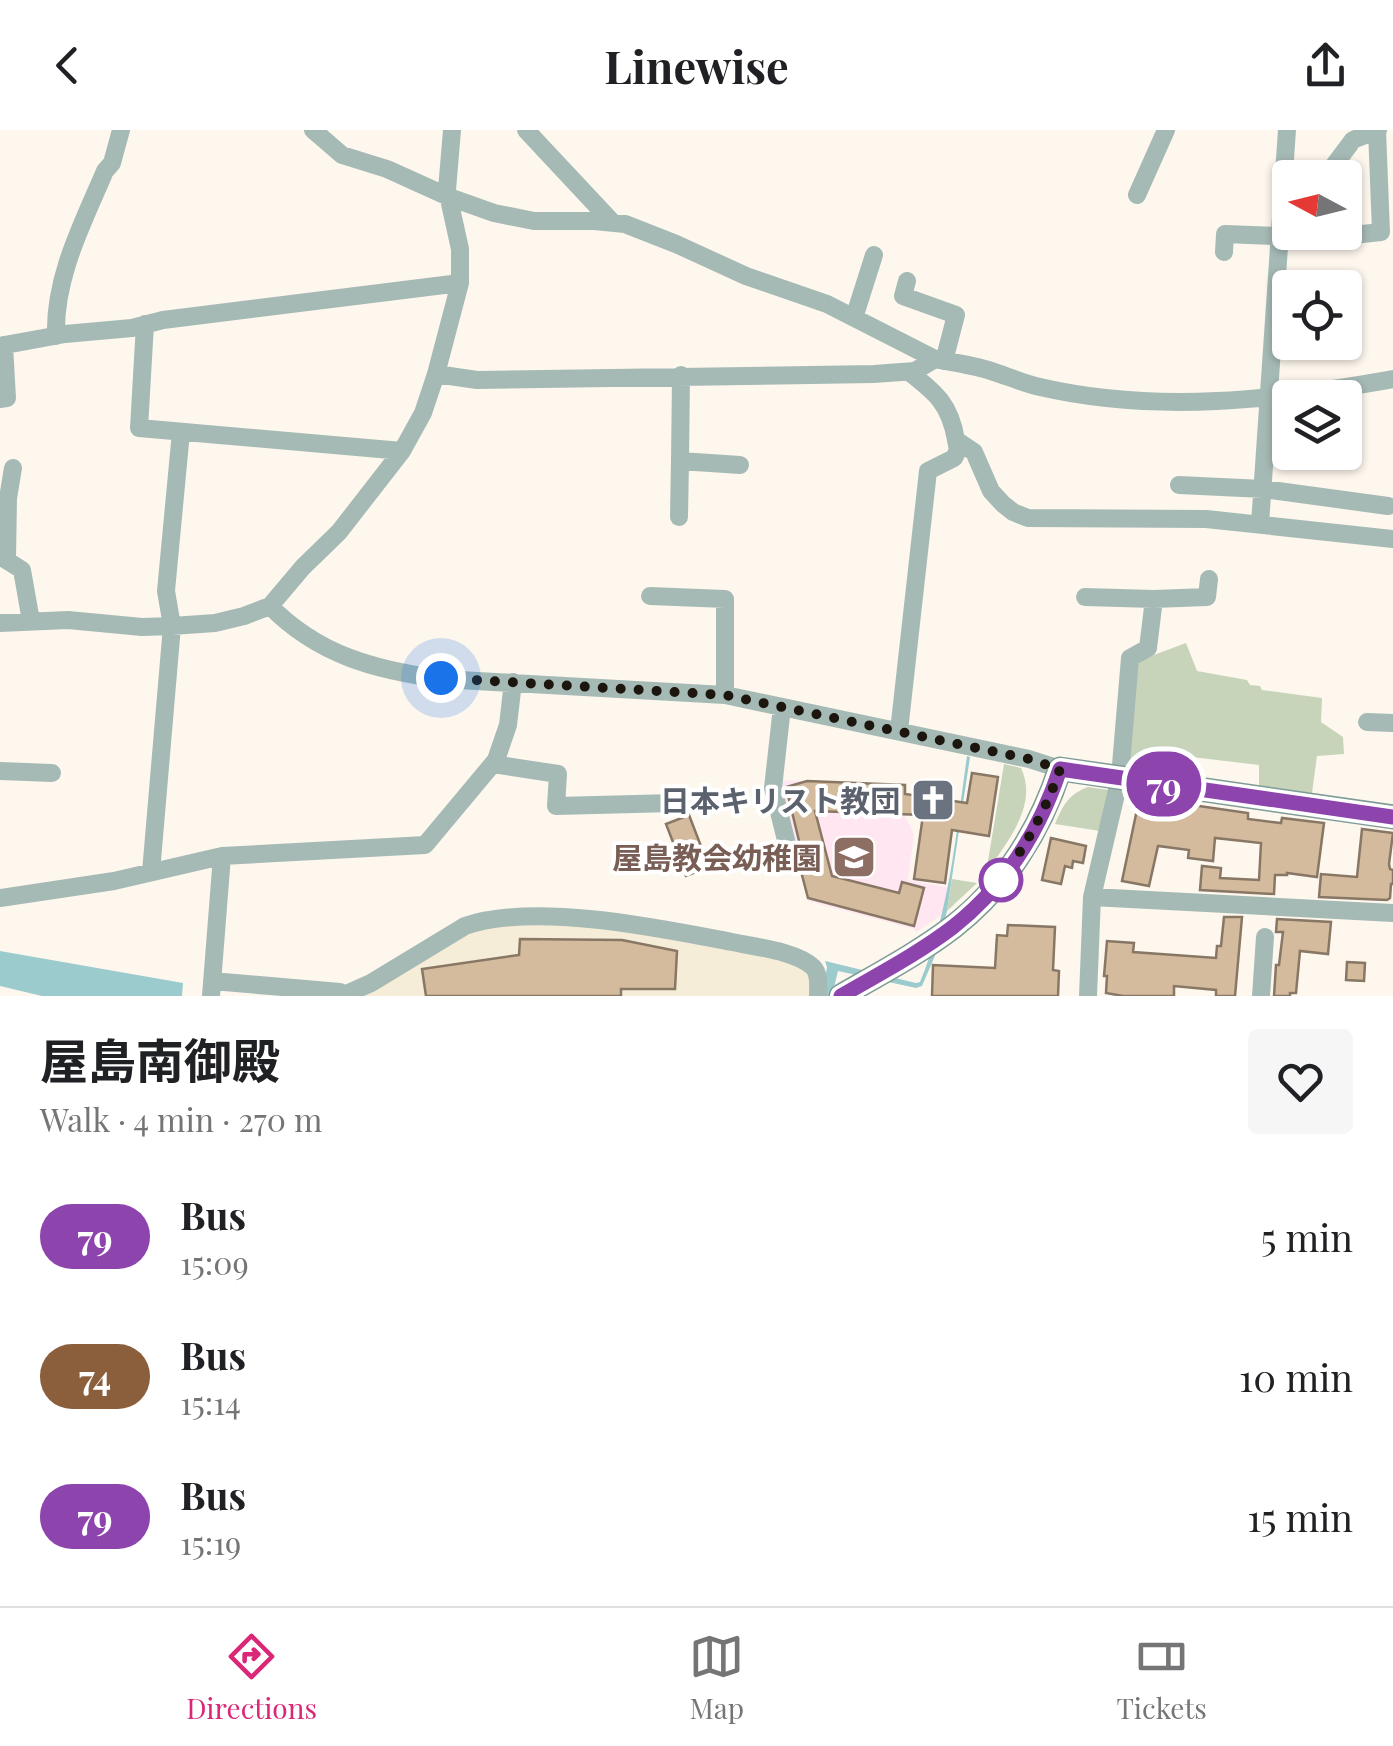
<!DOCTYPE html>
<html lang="en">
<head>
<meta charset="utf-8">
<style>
  :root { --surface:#fff; --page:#f6f6f6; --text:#202124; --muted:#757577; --line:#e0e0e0; --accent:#db2777 }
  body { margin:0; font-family:"Playfair Display","Noto Sans JP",serif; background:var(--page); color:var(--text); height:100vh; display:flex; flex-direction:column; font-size:38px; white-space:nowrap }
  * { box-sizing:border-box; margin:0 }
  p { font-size:32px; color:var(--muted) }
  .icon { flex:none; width:55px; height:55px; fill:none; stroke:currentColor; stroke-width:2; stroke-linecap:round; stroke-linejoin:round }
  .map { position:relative; height:866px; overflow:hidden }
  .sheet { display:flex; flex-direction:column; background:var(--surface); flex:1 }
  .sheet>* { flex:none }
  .badge { padding:0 20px; border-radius:32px; font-size:35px; line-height:65px }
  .needle { width:65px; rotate:277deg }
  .buttons { position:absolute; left:1272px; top:30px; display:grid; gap:20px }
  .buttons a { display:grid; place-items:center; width:90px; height:90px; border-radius:10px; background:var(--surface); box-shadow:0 2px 8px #0004; font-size:50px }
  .you { position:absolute; width:50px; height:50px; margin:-25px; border:8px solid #fff; border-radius:50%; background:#1a73e8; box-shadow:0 0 0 15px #1a73e833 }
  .map>.badge { position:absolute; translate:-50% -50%; box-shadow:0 0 0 5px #fff }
  .round { display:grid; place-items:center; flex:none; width:105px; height:105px; border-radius:10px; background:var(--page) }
  .summary { display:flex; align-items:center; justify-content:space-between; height:170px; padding:0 40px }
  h1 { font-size:48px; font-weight:700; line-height:75px }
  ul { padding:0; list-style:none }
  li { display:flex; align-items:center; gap:30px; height:140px; padding:0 40px }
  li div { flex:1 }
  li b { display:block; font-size:38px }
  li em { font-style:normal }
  li .badge { min-width:110px; font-weight:700; text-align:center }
  header { display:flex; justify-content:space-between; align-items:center; height:130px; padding:0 40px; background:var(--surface); font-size:45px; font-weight:700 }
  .menu { display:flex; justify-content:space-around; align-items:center; height:140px; border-top:2px solid var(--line); background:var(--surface); font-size:28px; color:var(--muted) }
  .menu a { display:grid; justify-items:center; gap:5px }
  .menu .selected { color:var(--accent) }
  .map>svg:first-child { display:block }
  .commercial { fill:#f6edd8 }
  .education { fill:#ffe6f0 }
  .green { fill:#c7d4ba }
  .water { fill:#9ccbce }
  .building { fill:#d4bb9d; stroke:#877764; stroke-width:2.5 }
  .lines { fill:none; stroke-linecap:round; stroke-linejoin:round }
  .minor { stroke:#a6bab5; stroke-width:18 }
  .secondary { stroke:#7e9b95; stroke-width:25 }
  .line-casing { stroke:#fff; stroke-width:22 }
  .line { stroke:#8e44ad; stroke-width:15 }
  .walk { stroke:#1c160f; stroke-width:10; stroke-dasharray:0 18 }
  .stop-dot { fill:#fff; stroke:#8e44ad; stroke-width:5 }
  .labels { text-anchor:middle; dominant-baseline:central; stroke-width:8; stroke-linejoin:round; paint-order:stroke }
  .worship-label { font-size:30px; font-weight:bold; fill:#5b616d; stroke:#fff; text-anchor:end }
  .education-label { font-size:30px; font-weight:bold; fill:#785e54; stroke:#fff; text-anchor:end }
</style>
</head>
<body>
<header><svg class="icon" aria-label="back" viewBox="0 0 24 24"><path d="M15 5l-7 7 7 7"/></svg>Linewise<svg class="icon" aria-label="share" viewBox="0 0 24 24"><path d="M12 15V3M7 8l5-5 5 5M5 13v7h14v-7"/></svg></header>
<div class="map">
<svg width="1393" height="866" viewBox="0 0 1393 866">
  <rect width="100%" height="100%" fill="#fef7ee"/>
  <path class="commercial" d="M 538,792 L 634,800 L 784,829 L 804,839 L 811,850 L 810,866 L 352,866 L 465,801 Z"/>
  <path class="education" d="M 776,650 L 905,655 L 904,684 L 914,704 L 908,750 L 947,757 L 943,784 L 916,802 L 914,799 L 808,771 Z"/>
  <path class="green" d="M 1186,513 L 1197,541 L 1247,550 L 1250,555 L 1260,556 L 1262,560 L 1322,568 L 1321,592 L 1343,607 L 1344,624 L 1317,626 L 1312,663 L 1259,656 L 1259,635 L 1150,622 L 1148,638 L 1127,634 L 1135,532 Z
    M 1004,634 L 1021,638 C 1039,676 1006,713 986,743 Z
    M 1088,657 L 1109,660 L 1100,701 L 1055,694 C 1063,675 1069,664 1088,657 Z
    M 952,749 L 977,753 L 947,781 Z"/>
  <path class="water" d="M 967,626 L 970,627 L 947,781 L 937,821 L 922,856 L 916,858 L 838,841 L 832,866 L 822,866 L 827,837 L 825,831 L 916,853 L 920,852 C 950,781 956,702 967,626 Z
    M 0,821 L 183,853 L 182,866 L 42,866 L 0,856 Z"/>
  <path class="building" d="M 972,643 L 998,647 L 989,706 L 952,700 L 945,753 L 914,749 L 923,685 L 815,681 L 832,746 L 899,763 L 902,752 L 924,758 L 914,796 L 808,768 L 797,726 L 800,715 L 786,657 L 807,651 L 905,655 L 905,664 L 967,673 Z
    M 1139,670 L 1185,679 L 1185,674 L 1248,683 L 1248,689 L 1281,693 L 1282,688 L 1324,693 L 1317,747 L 1287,743 L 1287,745 L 1275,745 L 1274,764 L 1200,760 L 1202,736 L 1221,738 L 1220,748 L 1259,750 L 1261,713 L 1215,708 L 1213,731 L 1188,728 L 1189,720 L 1158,716 L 1149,756 L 1122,751 Z
    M 689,685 L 709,737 L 686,746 L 666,694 Z
    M 1362,699 L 1393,703 L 1389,734 L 1390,739 L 1393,740 L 1393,754 L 1391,754 L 1390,768 L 1387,770 L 1319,767 L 1321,744 L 1357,747 Z
    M 1051,708 L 1086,716 L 1083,733 L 1073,731 L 1072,738 L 1065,736 L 1061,754 L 1042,750 Z
    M 1224,787 L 1242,787 L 1235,866 L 1216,866 L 1216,860 L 1174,856 L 1174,866 L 1123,866 L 1106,863 L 1107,846 L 1104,846 L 1107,811 L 1134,813 L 1133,822 L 1216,828 L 1217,816 L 1221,816 Z
    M 1277,789 L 1331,792 L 1328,824 L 1300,821 L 1296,863 L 1290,863 L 1290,866 L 1274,866 L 1276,835 L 1279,835 L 1283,802 L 1276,802 Z
    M 1008,795 L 1055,797 L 1053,840 L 1059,841 L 1058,866 L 932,866 L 933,835 L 995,838 L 997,805 L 1007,806 Z
    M 520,809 L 622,810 L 677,821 L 675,859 L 621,859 L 621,866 L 426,866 L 422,839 L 519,825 Z
    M 1347,832 L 1365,833 L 1364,851 L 1346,850 Z"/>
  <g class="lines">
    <path class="minor" d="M 313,0 L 342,25 L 387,39 L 449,67 L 494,83 L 534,91 L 594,91 L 625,94 L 676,114 L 746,146 L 827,174 L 935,229
      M 526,0 L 613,93
      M 1284,46 L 1329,42 L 1353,10 L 1378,0
      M 1137,65 L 1166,0
      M 1224,122 L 1225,104 L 1325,108 L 1381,102 L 1377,0
      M 907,151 L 903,166 L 956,185 L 944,231
      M 854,188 L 874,125
      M 145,194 L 139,298 L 402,321
      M 56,206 C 54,147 83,93 105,41 L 112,33 L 121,0
      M 0,216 L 65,204 L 132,198 L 163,190 L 460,153
      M 909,242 C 936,263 950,274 956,310 L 974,322 L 991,361 L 1003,374 L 1013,382 L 1028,388 L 1206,389 L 1393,409
      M 436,244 L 477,250 L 874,244 L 915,241 L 935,229 C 953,232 971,235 988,240 C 1005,245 1022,253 1040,257 C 1157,284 1276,270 1393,249
      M 681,245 L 680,331 L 740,335
      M 0,269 L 7,268 L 4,215
      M 1179,355 L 1263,359 L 1388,376
      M 679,387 L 680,331
      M 1260,394 L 1287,0
      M 0,426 L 22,440 L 31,491
      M 7,428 L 8,368 L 13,338
      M 650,466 L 725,469 L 725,565
      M 1085,467 L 1154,469
      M 270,476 C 318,525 375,540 441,549 L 725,565 L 1029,629 L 1060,639
      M 0,493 L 68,490 L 142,497 L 172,496 L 215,493 L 244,486 L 270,476 L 303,437 L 339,402 L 402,321 L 423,283 L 436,244 L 460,153 L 460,119 L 447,60 L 452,0
      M 1367,592 L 1393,593
      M 899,601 L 928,341 L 954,328 L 958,320 L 956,310
      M 493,634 L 558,644 L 556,676 L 674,673
      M 0,641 L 52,643
      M 746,733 L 788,718 L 773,658 L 782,577
      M 151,742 L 172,496 L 166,461 L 181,302
      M 1092,767 L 1393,783
      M 0,768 L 114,751 L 222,726 L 425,715 L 496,630 L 508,595 L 513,552
      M 212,851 L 340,862 L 344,866
      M 344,865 L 371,853 L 465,796 C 534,772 660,798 732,812 C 755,817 796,821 813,837 C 820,844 818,857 818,866
      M 211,866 L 222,726
      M 1088,866 L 1092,767 L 1120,647 L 1130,528 L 1148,518 L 1154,469 L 1207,467 L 1209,449
      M 1261,866 L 1265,807"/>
    <path class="secondary" d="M 841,866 C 879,844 919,823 953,797 C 1005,757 1040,700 1060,639 L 1393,687"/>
  </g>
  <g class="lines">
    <defs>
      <path id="line" d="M 841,866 C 879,844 919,823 953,797 C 1005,756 1040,700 1060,639 L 1393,687"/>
    </defs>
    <use href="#line" class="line-casing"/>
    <use href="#line" class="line"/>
    <path class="walk" d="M 441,548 L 725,565 L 1029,629 L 1060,639 C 1046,680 1026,715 1001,750"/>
  </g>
  <defs>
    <symbol id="church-square" viewBox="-11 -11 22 22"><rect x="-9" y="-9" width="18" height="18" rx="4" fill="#6b7280" stroke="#fff"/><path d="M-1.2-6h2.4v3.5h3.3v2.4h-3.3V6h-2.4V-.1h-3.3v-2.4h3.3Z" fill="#fff"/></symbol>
    <symbol id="school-square" viewBox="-11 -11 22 22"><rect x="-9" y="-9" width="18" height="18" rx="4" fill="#8d6e63" stroke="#fff"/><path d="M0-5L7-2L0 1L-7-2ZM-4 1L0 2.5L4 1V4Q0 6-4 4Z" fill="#fff"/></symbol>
  </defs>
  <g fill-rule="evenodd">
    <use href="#church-square" x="908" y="645" width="50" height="50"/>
    <use href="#school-square" x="829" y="702" width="50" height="50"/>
  </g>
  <circle class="stop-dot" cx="1001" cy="750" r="20"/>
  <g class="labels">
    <g class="worship-label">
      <text x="900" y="670">日本キリスト教団</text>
    </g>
    <g class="education-label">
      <text x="822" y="727">屋島教会幼稚園</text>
    </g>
  </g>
</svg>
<div class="buttons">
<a><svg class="needle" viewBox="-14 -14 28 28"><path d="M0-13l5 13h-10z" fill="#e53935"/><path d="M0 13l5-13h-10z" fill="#757577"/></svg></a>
<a><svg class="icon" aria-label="locate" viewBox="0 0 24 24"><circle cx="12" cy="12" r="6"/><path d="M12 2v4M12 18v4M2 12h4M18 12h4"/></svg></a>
<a><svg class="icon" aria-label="layers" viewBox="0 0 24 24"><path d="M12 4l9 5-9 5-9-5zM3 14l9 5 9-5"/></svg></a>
</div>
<div class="you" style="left:441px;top:548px"></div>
<b class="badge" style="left:1164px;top:654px;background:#8e44ad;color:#fff">79</b>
</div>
<section class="sheet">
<div class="summary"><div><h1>屋島南御殿</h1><p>Walk · 4 min · 270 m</p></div><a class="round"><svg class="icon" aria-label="heart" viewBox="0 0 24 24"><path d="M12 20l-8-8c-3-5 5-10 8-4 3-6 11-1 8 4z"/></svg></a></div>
<ul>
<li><span class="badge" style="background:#8e44ad;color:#fff">79</span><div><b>Bus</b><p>15:09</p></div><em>5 min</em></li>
<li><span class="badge" style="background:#8b5e3c;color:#fff">74</span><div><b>Bus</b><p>15:14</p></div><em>10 min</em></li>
<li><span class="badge" style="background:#8e44ad;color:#fff">79</span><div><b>Bus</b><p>15:19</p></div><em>15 min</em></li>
</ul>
</section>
<nav class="menu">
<a class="selected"><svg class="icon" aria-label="directions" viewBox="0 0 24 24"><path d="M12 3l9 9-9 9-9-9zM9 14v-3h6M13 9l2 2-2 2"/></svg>Directions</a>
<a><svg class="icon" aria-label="map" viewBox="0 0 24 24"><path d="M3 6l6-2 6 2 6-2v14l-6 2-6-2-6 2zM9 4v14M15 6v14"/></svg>Map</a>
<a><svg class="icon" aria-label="tickets" viewBox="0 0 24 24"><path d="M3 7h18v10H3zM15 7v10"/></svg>Tickets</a>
</nav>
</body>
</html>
